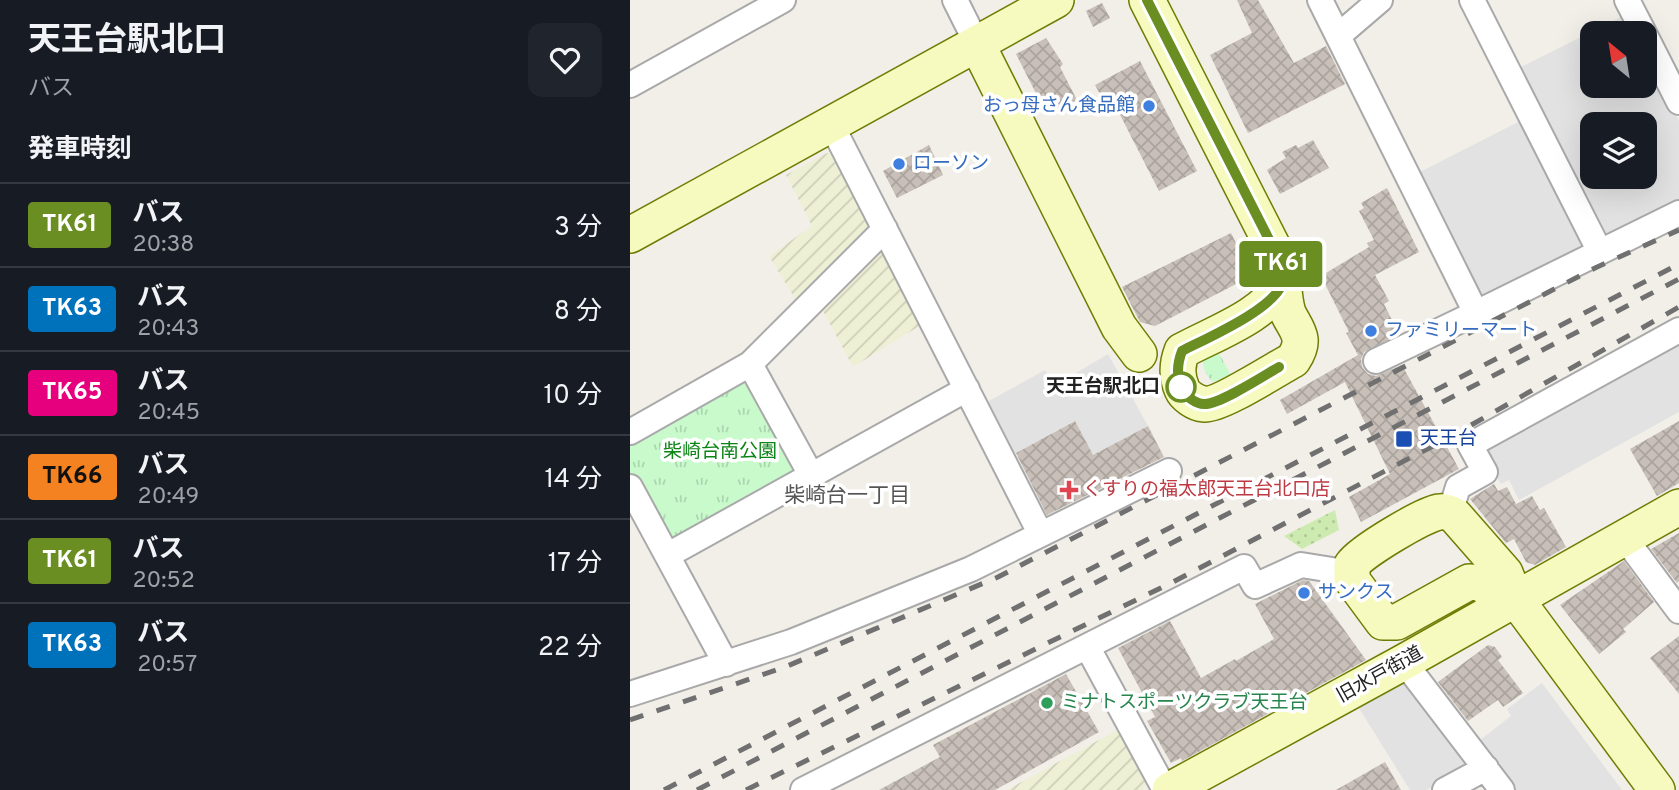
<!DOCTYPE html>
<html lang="ja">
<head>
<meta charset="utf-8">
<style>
  :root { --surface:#171b24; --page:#20242c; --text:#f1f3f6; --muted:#9ea1a6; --line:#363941 }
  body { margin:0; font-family:Overpass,"Noto Sans JP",sans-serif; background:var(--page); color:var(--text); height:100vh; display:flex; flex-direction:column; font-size:26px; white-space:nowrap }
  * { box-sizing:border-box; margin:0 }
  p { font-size:23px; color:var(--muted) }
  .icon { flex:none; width:38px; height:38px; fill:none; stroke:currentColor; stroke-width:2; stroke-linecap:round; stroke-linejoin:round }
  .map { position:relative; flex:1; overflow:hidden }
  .drawer { display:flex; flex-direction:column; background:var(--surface); width:630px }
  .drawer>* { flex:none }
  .badge { padding:0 14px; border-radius:5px; font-size:24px; line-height:46px }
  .needle { width:46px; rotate:330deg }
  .fabs { position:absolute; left:950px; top:21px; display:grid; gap:14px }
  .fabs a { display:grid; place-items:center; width:77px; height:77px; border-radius:14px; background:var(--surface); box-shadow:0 7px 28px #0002; font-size:35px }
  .map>.badge { position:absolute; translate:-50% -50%; box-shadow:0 0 0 4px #fff }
  h2 { padding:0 28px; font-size:26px; line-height:63px }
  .round { display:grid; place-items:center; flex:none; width:74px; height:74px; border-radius:14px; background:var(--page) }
  .overview { display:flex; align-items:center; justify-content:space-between; height:119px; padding:0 28px }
  h1 { font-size:33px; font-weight:700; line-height:52px }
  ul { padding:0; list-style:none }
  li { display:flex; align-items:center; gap:21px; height:84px; padding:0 28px; border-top:2px solid var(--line) }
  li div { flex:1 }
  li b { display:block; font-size:26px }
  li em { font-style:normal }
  li .badge { min-width:77px; font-weight:700; text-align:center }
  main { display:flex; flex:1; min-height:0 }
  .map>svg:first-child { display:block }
  .farmland { fill:url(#farmland-furrows) }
  .grass { fill:url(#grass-dots) }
  .park { fill:url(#park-tufts) }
  .parking { fill:#e2e2e2; fill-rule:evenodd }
  .building { fill:url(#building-cross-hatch) }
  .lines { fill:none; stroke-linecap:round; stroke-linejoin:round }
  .street-casing { stroke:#a9a9a9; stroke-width:28 }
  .secondary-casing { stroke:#707d05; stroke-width:38 }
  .street { stroke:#fff; stroke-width:24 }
  .secondary { stroke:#f7fabf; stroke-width:35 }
  .rail { stroke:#707070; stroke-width:5; stroke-dasharray:14 14; stroke-linecap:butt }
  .line-casing { stroke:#fff; stroke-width:16 }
  .line { stroke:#6b8e23; stroke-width:10 }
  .shop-dot { fill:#3f7fe0; stroke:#fff; stroke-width:2.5 }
  .stop-dot { fill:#fff; stroke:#6b8e23; stroke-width:3.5 }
  .transit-dot { fill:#1a4fb4; stroke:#fff; stroke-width:2.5 }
  .health-dot { fill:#e0444e; stroke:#fff; stroke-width:2.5 }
  .leisure-dot { fill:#2e9e5b; stroke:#fff; stroke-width:2.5 }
  .labels { text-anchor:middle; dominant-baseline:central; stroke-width:7; stroke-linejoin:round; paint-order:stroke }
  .shop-label { font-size:19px; fill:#366cbe; stroke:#fff; text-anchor:start }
  .stop-label { font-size:19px; font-weight:bold; fill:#222; stroke:#fff; text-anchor:end }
  .transit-label { font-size:19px; fill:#164399; stroke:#fff; text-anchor:start }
  .park-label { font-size:19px; fill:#0c8416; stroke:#fff }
  .health-label { font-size:19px; fill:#be3a42; stroke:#fff; text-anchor:start }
  .street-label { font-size:19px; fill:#222; stroke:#fff }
  .leisure-label { font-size:19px; fill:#27864d; stroke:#fff; text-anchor:start }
  .neighbourhood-label { font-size:21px; fill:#555; stroke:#fff }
</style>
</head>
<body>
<main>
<section class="drawer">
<div class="overview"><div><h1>天王台駅北口</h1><p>バス</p></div><a class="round"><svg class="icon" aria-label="heart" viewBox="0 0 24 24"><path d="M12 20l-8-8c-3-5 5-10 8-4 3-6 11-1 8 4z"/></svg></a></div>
<h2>発車時刻</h2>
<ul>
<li><span class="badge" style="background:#6b8e23;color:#fff">TK61</span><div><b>バス</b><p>20:38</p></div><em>3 分</em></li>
<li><span class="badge" style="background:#0072bc;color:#fff">TK63</span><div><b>バス</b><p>20:43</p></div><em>8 分</em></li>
<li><span class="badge" style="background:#e6007e;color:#fff">TK65</span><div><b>バス</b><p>20:45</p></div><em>10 分</em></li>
<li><span class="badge" style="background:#f58220;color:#111">TK66</span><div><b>バス</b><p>20:49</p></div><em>14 分</em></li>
<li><span class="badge" style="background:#6b8e23;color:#fff">TK61</span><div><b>バス</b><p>20:52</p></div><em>17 分</em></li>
<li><span class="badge" style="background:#0072bc;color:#fff">TK63</span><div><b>バス</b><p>20:57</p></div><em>22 分</em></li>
</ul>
</section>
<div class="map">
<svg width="1049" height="790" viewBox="0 0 1049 790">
  <defs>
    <pattern id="farmland-furrows" width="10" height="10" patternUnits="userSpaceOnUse" patternTransform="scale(1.75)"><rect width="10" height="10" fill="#eef0d5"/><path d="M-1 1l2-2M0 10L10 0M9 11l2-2" fill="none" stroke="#ccceb7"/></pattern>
    <pattern id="grass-dots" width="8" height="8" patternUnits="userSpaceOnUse" patternTransform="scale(1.75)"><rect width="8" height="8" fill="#cdebb0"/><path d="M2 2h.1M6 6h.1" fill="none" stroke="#b0c997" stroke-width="1.8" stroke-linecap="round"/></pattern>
    <pattern id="park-tufts" width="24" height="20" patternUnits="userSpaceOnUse" patternTransform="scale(1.75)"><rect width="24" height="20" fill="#c8facc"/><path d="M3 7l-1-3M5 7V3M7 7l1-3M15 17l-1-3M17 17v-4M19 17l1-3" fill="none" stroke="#acd6af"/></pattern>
    <pattern id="building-cross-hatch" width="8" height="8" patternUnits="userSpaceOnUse" patternTransform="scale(1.75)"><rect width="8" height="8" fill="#c7bfb8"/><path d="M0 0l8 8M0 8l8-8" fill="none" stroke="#aba49e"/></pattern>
  </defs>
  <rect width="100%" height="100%" fill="#f2efe9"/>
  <path class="farmland" d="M 197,153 L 204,155 L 242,222 L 241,232 L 170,307 L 139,256 L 182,226 L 156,175 Z
    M 248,252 L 260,255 L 294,323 L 223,367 L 193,311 Z
    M 491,728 L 518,777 L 513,790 L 377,790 Z"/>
  <path class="grass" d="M 705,510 L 709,530 L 672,549 L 654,536 Z"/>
  <path class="park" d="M 587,350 L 601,375 L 583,382 C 575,374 572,367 573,355 Z
    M 112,378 L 120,380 L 167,465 L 163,474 L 43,539 L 36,538 L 0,474 L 0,441 Z"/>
  <path class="parking" d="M 995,15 L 1005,33 L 962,33 L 962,86 L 1015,86 L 1015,54 L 1049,121 L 1049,203 L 980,237 L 971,235 L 889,68 ZM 962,124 L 1015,124 L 1015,177 L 962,177 Z
    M 894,119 L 954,241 L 952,251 L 856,297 L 847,294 L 786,174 Z
    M 1049,339 L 1049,412 L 889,500 L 879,480 L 871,484 L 851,450 Z
    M 478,354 L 518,426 L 463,455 L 444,421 L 384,454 L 357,402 L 415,370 L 424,386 Z
    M 773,679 L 838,760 L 836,768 L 796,790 L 780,790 L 727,705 Z
    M 912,683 L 992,790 L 879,790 L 845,744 L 881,716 L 877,709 Z"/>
  <path class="building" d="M 607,0 L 628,0 L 664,63 L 696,46 L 715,84 L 618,133 L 580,55 L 622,33 Z
    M 472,3 L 480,18 L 463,27 L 456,11 Z
    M 416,38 L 433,64 L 430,67 L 447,100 L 417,115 L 386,54 Z
    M 510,61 L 567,171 L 529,191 L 483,101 L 476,105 L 465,85 Z
    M 683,140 L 699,168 L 650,194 L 637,170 L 656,158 L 652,152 L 666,145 L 668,148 Z
    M 299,145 L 313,175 L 267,198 L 253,171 Z
    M 757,188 L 789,252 L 745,275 L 759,301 L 754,304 L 769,334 L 734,352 L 731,359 L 732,367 L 738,374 L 746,376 L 772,365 L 829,469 L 731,522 L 719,497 L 760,474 L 715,382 L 657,414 L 650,400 L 728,355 L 716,333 L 719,332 L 691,276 L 739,247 L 737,243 L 744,240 L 729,211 L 734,208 L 731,203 Z
    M 601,233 L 617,265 L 610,282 L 525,326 L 510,322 L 492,287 Z
    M 445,421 L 463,455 L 518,426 L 534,457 L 417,515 L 386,453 Z
    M 1049,421 L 1049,483 L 1027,496 L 1000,449 Z
    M 864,484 L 868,491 L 877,487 L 886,504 L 902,496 L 910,510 L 914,508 L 936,547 L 905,565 L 896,562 L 884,539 L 876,543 L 840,499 Z
    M 1049,533 L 1049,581 L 1047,583 L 1021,549 Z
    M 994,561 L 1024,602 L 993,629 L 996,632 L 969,654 L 930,605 Z
    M 673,580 L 679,581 L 736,660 L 552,761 L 551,758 L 541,763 L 517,721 L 525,717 L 488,648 L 540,621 L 571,678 L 605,659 L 606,661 L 644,639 L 625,604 Z
    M 1049,636 L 1049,694 L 1020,658 Z
    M 858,645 L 865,647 L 872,657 L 868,660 L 893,693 L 873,707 L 868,700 L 838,721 L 808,682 Z
    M 436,674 L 469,732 L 365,790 L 249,790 L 310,757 L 303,745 Z
    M 755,762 L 771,790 L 706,790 Z"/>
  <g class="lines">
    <defs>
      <path id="street" d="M 325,0 L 347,44
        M 690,0 L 846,313 L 746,361
        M 842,0 L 970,252
        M 997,0 L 1014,33
        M 1015,35 L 1049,102
        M 708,36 L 750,0
        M 0,85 L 153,0
        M 201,124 L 410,533
        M 846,313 L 1049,213
        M 120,364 L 181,475
        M 0,432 L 120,364 L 255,229
        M 0,487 L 96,664
        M 820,513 L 828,487 L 855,472 L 840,445 L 1049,330
        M 994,537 L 1049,611
        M 38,555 L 337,389
        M 458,648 L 535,790
        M 774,662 L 872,790
        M 0,694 L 161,642 L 341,569 L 539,471
        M 173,790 L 614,567 L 625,586 L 671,565 L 721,573
        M 815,790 L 856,768"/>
      <path id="secondary" d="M 517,0 L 651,263 C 654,279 653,298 658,313 C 662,322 669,330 670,339 C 671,347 667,354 663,360 C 646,369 589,406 574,404 C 565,403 555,396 552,389 C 546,375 547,364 552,351 C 587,332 633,317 654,282
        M 347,44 L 489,327 L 509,354
        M 0,235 L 426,0
        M 885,598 L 861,591 L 851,583 L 839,582 L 767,622 L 753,622 L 722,580 L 722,565 C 732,551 793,515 809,512 C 816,511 820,513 825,516 L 875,573 L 885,598 L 1027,790
        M 540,790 L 774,662 L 1049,507"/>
    </defs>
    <use href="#street" class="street-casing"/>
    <use href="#secondary" class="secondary-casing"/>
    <use href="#street" class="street"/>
    <use href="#secondary" class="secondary"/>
    <path class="rail" d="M 0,720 L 155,667 L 368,577 L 965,268 L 1049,230
      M 34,790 L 1049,264
      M 67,790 L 1049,279
      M 116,790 L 541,583 L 820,437 L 1049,307"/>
  </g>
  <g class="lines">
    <defs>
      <path id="line" d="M 517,0 L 651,263 C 652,270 655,278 652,284 C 642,310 577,338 552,351 C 547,364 546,376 552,389 C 555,396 566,404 574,404 C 589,405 635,375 649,367"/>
    </defs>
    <use href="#line" class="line-casing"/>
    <use href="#line" class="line"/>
  </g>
  <g class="shop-dot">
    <circle cx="519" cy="106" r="7"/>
    <circle cx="269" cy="164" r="7"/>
    <circle cx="741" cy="331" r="7"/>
    <circle cx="674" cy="593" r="7"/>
  </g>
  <circle class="stop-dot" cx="551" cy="387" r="14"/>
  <rect class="transit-dot" x="765" y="430" width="18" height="18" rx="3.5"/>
  <path class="health-dot" d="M435.5 479.5h7v7h7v7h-7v7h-7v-7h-7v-7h7z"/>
  <circle class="leisure-dot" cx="417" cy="703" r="7"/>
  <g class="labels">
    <g class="shop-label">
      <text x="505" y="106" text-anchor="end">おっ母さん食品館</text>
      <text x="283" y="164">ローソン</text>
      <text x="755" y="331">ファミリーマート</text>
      <text x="688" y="593">サンクス</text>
    </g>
    <g class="stop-label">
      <text x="530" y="387">天王台駅北口</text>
    </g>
    <g class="transit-label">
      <text x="790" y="439">天王台</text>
    </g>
    <g class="park-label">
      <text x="90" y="452">柴崎台南公園</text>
    </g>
    <g class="health-label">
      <text x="453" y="490">くすりの福太郎天王台北口店</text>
    </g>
    <g class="street-label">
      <text transform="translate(750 675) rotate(-29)">旧水戸街道</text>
    </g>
    <g class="leisure-label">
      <text x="431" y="703">ミナトスポーツクラブ天王台</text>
    </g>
    <g class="neighbourhood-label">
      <text x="217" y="496">柴崎台一丁目</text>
    </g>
  </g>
</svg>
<div class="fabs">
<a><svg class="needle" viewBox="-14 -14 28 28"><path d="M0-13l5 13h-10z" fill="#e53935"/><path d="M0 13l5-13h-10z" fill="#9ea1a6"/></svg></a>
<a><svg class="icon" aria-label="layers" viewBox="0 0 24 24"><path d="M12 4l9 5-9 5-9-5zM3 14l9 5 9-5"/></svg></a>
</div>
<b class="badge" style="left:651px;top:264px;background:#6b8e23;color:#fff">TK61</b>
</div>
</main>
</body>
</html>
